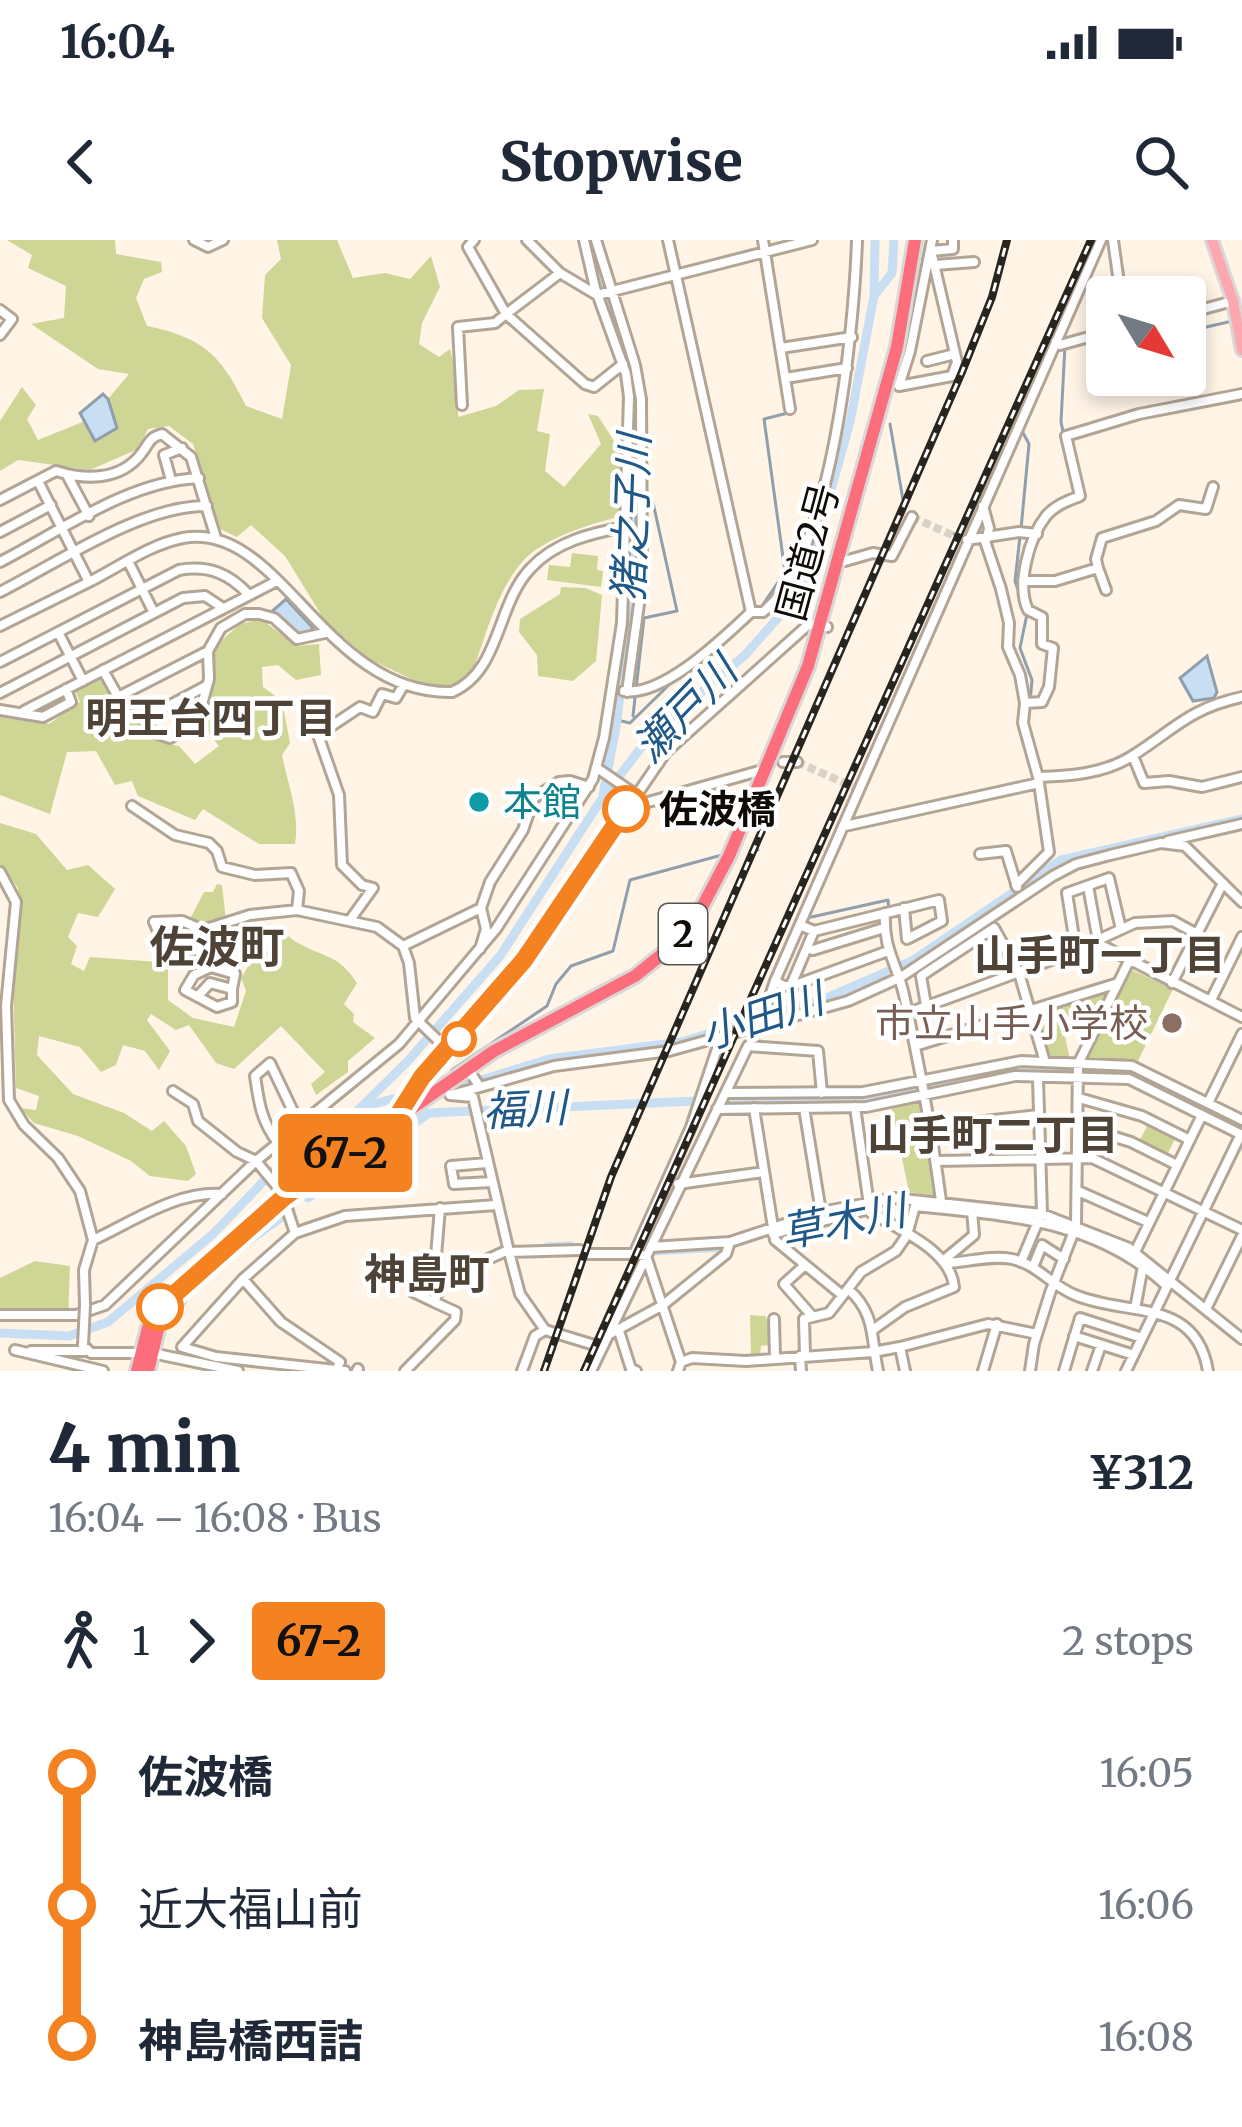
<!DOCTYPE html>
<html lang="en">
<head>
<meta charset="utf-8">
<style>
  :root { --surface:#fff; --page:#f2f2f3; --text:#1f2937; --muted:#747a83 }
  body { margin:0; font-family:Merriweather,"Noto Sans JP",serif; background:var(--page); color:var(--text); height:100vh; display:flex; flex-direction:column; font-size:45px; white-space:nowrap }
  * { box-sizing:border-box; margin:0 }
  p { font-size:39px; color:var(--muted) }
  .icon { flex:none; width:66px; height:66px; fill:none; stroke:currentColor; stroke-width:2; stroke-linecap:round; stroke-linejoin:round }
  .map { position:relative; height:1131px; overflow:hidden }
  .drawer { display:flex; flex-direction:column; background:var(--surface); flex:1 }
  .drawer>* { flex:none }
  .badge { padding:0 24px; border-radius:9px; font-size:42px; line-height:78px }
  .needle { width:78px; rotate:128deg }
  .fabs { position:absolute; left:1086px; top:36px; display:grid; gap:24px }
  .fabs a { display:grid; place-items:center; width:120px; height:120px; border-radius:12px; background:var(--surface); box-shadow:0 6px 18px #0003; font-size:60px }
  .map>.badge { position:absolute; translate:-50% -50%; box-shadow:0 0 0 6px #fff }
  .legs { display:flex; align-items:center; gap:18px; height:132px; padding:0 48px; font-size:39px }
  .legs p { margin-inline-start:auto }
  .summary { display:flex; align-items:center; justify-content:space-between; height:204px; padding:0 48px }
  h1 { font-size:66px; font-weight:800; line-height:90px }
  ul { padding:0 48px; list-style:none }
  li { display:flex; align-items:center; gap:42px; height:132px; font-size:45px }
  li i { display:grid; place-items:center; width:18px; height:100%; margin:0 15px; background:currentColor }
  li i::after { content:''; width:30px; height:30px; margin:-15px; border:9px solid; border-radius:50%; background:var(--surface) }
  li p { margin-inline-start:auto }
  li:first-child i { background:linear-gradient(#0000 50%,currentColor 0) }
  li:last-child i { background:linear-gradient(currentColor 50%,#0000 0) }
  .status { display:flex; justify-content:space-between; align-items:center; height:84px; padding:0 60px; background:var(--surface); direction:ltr }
  .status svg { height:33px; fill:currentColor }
  header { display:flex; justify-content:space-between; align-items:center; height:156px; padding:0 48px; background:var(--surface); font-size:54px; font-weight:800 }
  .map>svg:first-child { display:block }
  .green { fill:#ced595 }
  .water { fill:#c8def3; stroke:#909fac; stroke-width:3 }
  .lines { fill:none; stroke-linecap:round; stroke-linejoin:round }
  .stream { stroke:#909fac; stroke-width:3 }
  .river { stroke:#c8def3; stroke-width:9 }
  .minor-tunnel { stroke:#dbd1c4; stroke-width:8; stroke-dasharray:8 4; stroke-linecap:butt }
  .minor-casing { stroke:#b2a596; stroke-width:14 }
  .major-casing { stroke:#d9d8d7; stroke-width:16 }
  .highway-casing { stroke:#d9d8d7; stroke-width:18 }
  .minor { stroke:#fff; stroke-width:8 }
  .major { stroke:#fda8b0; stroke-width:10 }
  .highway { stroke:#fc6e7c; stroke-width:12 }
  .rail-casing { stroke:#28241e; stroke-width:8 }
  .rail { stroke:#fff; stroke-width:3; stroke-dasharray:9; stroke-linecap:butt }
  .minor-bridge-casing { stroke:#b2a596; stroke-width:14; stroke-linecap:butt }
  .minor-bridge { stroke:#fff; stroke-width:8 }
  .line-1-casing { stroke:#fff; stroke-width:27 }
  .line-1 { stroke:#f58220; stroke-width:18 }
  .culture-dot { fill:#0f9aa8; stroke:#fff; stroke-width:4.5 }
  .stop-1-dot { fill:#fff; stroke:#f58220; stroke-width:6 }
  .education-dot { fill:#8d6e63; stroke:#fff; stroke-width:4.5 }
  .labels { text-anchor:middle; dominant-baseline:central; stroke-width:9; stroke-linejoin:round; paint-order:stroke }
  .shield { fill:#fff; stroke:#575451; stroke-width:3 }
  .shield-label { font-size:36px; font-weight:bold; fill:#0f0b06 }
  .street-label { font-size:39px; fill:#0f0b06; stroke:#fff }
  .culture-label { font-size:39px; fill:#0d838f; stroke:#fff; text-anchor:start }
  .stop-label { font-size:39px; font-weight:bold; fill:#0f0b06; stroke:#fff; text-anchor:start }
  .education-label { font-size:39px; fill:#785e54; stroke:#fff; text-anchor:end }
  .water-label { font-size:42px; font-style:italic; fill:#205889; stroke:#fff }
  .neighbourhood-label { font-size:42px; font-weight:bold; fill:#4e4336; stroke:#fff }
  .quarter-label { font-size:45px; font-weight:bold; fill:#4e4336; stroke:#fff }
</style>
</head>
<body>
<div class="status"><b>16:04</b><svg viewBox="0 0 49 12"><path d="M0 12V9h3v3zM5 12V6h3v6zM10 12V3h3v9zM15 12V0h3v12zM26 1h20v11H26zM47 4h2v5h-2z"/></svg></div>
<header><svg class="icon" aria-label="back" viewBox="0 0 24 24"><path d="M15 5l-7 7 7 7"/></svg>Stopwise<svg class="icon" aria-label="search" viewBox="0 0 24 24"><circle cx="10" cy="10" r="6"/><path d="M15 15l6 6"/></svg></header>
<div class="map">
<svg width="1242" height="1131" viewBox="0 0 1242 1131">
  <rect width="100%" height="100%" fill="#fff4e6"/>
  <path class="green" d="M 7,0 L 115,0 L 116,14 L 161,22 L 162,32 L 144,39 L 136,58 L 147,86 C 204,98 221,115 246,166 L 282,179 L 291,125 L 262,78 L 265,35 L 281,19 L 277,0 L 337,0 L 353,38 L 385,33 L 410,39 L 431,16 L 440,47 L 422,83 L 419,104 L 439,117 L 450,109 L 458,142 L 458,177 L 496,166 L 519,150 L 544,149 L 537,191 L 550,194 L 545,231 L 564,247 L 601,204 L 588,174 L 598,176 L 621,212 L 619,277 C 592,283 542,299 523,321 C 496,351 485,399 471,436 L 450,448 L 426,446 L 369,419 L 325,381 L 285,316 L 251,285 L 237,297 L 220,289 L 193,204 L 169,186 L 148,189 L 138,209 L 90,230 L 18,220 L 0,231 L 0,181 L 22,147 L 36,165 L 27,179 L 38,200 L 85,181 L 96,201 L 116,188 L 108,159 L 129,134 L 98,129 L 31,84 L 64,78 L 66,46 L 28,28 L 32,15 Z
    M 572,313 L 598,316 L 597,330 L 603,331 L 601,347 L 547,340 L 549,325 L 570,327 Z
    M 561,347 L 585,348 L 602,355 L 596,421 L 573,441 L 538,436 L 537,415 L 519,392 L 520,379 L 560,354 Z
    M 261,379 L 297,406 L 319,404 L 321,435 L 296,440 L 278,425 L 262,427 L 263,447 L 282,461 L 290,503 L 282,515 C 288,546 300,573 295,604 L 259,604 L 203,569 L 195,580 L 138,556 L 132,541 L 115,545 L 96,511 L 67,512 L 50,574 L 0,555 L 0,477 L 14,475 L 49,484 L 80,462 L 74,448 L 101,435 L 120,467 L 109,467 L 143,486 L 147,498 L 179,506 L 195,524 L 219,506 L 201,484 L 213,450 L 213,408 L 240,384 Z
    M 0,583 L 36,594 L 67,630 L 88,625 L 115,649 L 98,677 L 78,673 L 68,697 L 77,706 L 71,724 L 84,731 L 90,717 L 158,722 L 177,707 L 193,711 L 193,722 L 168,722 L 168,760 L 193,778 L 234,787 L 246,751 L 241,738 L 256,713 L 271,711 L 276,685 C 283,691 291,700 300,704 C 327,719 338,714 357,743 L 344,764 L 354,774 L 353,782 L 375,798 L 348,821 L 348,832 L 316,855 L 311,844 L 325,832 L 281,786 L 234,829 L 216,823 L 189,785 L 176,790 L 151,774 L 147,780 L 170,811 L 159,830 L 145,811 L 123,805 L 116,825 L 101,832 L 80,807 L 39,796 L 37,815 L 73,854 L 124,873 L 152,891 L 164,881 L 186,906 L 196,934 L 188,941 L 150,936 L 131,921 L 78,896 L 34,883 L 20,868 L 36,870 L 39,856 L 16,848 L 13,737 L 19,664 L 18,648 L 0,625 Z
    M 217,644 L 222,645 L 226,680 L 207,685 L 189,681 L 204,652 L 213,652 Z
    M 1132,730 L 1173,749 L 1137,823 L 1087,818 Z
    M 1106,748 L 1110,752 L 1097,780 L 1063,787 L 1070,820 L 1047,817 L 1033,772 Z
    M 918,859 L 922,862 L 937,956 L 909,952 L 891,865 Z
    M 1149,882 L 1177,895 L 1167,915 L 1139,902 Z
    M 35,1021 L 70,1026 L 68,1082 L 0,1075 L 0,1038 Z
    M 750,1075 L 766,1076 L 770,1105 L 761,1106 L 760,1116 L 751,1117 Z"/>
  <path class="water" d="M 103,154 L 108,159 L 117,188 L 95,201 L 80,173 Z
    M 286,359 L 313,388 L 306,395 L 297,395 L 270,373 Z
    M 1207,416 L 1217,452 L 1214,458 L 1193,461 L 1180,438 Z"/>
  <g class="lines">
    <path class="stream" d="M 1185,92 L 1228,82
      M 890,184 L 903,260
      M 1064,196 L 1061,182 L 1065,105
      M 1021,289 L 1029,204 L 1022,191
      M 954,294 L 964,298
      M 1020,296 L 1015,341 L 1021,359
      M 760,369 L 785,332 L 764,179 L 788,173
      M 1027,374 L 1020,408 L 1032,440 L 1030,462
      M 738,390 L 754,377
      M 633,476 L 644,378 L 677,371 L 652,258
      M 617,480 L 630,483 L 674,440
      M 880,492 L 1000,221
      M 1031,501 L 1037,520
      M 752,608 L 758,610
      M 807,678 L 888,660 L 892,708
      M 452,830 L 547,766 L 556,744 L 571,726 L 613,711 L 630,640 L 722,615
      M 418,849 L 437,838
      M 399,860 L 409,854"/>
    <path class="river" d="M 590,0 L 632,136 L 636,255 L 631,321 L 634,339 L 616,488 L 603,555
      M 874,56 L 892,33 L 894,0
      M 462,846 L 549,819 L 681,802 L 829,757 L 912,721 L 1061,620 L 1242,579
      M 727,860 L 866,859 L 1021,829 L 1125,832 L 1242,887
      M 353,879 L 374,864 L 432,848
      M 308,958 L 429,873 L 696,861
      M 803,981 L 851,970
      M 547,1007 L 571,1006
      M 653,1011 L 723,1007 L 776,990
      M 231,1014 L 291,970
      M 0,1093 L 69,1096 L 108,1082 L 213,994 L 282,922 L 348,880 L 407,822 L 500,716 L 601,560 L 650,496 L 745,415 L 791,363 L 808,332 L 850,182 L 874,56 L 875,0"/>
    <path class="minor-tunnel" d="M 912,277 L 963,300
      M 797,522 L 858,549"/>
    <defs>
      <path id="minor" d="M 194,0 L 208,7 L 223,0
        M 474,0 L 468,7 L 506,74 L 560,33
        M 527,0 L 560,33 L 597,55 L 812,0
        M 596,0 L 635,125 L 641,159 L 642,342 L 627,452
        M 668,0 L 751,372
        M 763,0 L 790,169
        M 1113,0 L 1121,57
        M 931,11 L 957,122 L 952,136 L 899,146 L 910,111 L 932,0
        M 931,11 L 953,9 L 953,0
        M 935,25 L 974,22
        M 0,70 L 12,79 L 0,95
        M 1185,74 L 1233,61
        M 1056,101 L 1060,105 L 1107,92
        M 781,108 L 852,97
        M 927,121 L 955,114
        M 786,138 L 847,128
        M 462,165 L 458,87 L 495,83 L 506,74 L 585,144 L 594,147 L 623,124
        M 67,235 L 89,276
        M 171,240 L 164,215 L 182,208
        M 38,241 L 89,342
        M 0,260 L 56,231 C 85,240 120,241 141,214 C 150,203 148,198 162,194 L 191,217 L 216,298
        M 983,266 L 989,288 L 987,298
        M 0,292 L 51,265
        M 984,298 L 1001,349 L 1009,383 L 1008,407 L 1020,435 L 1025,463
        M 967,300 L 1019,292 L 1037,294
        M 128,321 L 154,373
        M 845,321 L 873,313 L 892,316 L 912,277
        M 0,322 C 62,290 129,241 199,238
        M 1098,328 L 1096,319 L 1102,298 L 1156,281 L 1179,265 L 1206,269 L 1213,247
        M 1023,341 L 1055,341 L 1098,328 L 1106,350
        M 0,352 C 59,322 142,265 207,266
        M 751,372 L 763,372 C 833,316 854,88 857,0
        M 0,386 C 30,371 61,356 91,341 C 120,326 151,304 183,298 C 280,280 324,455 452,452 C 501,431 496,364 531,328 C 555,302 591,293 625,287
        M 58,392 L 83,441
        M 0,422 L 179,330 C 208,325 229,333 249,355
        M 103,430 L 127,473 L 144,479 L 152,492 L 170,498 L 197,483 L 209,439 L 208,411 L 221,388 L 245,374 L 259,374 L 274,378 L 297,399 L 325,393
        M 624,451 C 663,457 723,398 751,372
        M 0,453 L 183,358 L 205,356 L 223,368
        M 118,457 L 208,411
        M 0,470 L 43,477 L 71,462 L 66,449
        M 24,471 L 277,341
        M 144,479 L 206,446
        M 1133,516 L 1144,543 L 1169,541 L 1202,547 L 1242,537
        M 783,522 L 797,522
        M 597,528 L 635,554
        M 1038,537 L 1023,483 L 1025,463 L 1042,462 L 1049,447 L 1053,408 L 1042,404 L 1042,377 L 1028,370 C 1016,345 1029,298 1046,276 C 1055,265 1068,261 1080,256 L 1066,196 L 1139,174 L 1242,154
        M 132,566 L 175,595 L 209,603 L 217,611 L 222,627 L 255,635 L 291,633 L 299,651 L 297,670
        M 845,586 L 1039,543 L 1038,537 C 1069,536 1104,534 1132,516 C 1175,489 1188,469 1242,457
        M 1168,601 L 1242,584
        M 980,614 L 1006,611 L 1017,647
        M 598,615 L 641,564 L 759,531
        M 0,632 L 16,662 L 6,766 L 9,860 L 24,885 L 58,918 L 80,951 L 93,1000 L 84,1030 L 85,1065
        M 1016,645 L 1049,612 L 1039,543
        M 1088,646 L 1098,701
        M 885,673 C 883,710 897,723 904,755 C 919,823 932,892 941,961
        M 350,680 L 373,648 L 362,645 L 342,625 L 339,555 L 318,495 L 360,467 L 373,472 L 382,454 L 396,458 L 403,446
        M 154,682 L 182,681 L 203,690 L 250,675 L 297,670 L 377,687 L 403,706 L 409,723 L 415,778 L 448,810
        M 154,682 L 157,689 L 176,692 L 185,711 L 206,710 L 214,716 L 211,727 L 194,735 L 185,750 L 217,767 L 232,762 L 232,749 L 210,743 L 198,756
        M 800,685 L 814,691 L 939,660 L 942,681 L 907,699 L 904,668
        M 1095,702 L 1242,777
        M 403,706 L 481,668
        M 807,708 L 813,710 L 884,688
        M 480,709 L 486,689 L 481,668 L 490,642 L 523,590 L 534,558 L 559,542 L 570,541 L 589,547
        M 1076,710 L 1067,653 L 1109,638 L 1121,689
        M 211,727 L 235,734 L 232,749
        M 775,741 L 784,746 L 795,745 L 888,711
        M 1172,743 L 1223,643
        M 791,745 L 814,691
        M 1211,760 L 1242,697
        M 926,765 L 921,736 L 994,688 L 1019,733 L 1045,822
        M 908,773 L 1065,715 L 1135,683 L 1173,681 L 1197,694
        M 772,785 L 767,765 L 775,741 L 1101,0
        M 915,806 L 1115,744
        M 467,828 L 480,847 L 554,826 L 669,811 L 848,761 L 901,737 L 1053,636 L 1076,624 L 1110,615 L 1161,603 L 1185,606 L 1242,662
        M 1038,838 L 1042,974
        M 173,851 L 193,864 L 198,881 L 237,912 L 256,921 L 281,951 L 295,993 L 243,1039 L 182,1107 L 216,1117 L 345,1131
        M 728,853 L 863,852 L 1021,821 L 1132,826 L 1242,880
        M 450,855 L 473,857 L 509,1012 L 580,1010
        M 451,855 L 480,847
        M 1079,858 L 1142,876 L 1190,900
        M 1208,863 L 1242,794
        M 855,867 L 870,972 C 899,990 951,1010 954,1047 L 905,1067 L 874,1089
        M 754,868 L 775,1000 L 842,1055
        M 804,868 L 821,972
        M 717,869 L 866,867 L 1015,836 L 1129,839 L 1242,895
        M 399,874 L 422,837 L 524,720 L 666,512 L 809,384 L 827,387
        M 1079,886 L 1131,902 L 1177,925
        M 930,887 L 1038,875
        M 278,903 C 261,881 259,863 255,836 L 270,823 L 300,886
        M 936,921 L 1092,918 L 1242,990
        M 487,923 L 451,926 L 454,944 L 491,942
        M 678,944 L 764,932
        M 1078,951 L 1148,982
        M 295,993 L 345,976 L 496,965
        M 773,994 L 869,969
        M 93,1000 C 134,981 176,951 222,954
        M 651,1007 L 730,1002 L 821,972 L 894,958 L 1042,974 L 1129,1008 L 1242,1099
        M 509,1012 L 520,1054 L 545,1090
        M 1135,1012 L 1202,875
        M 587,1014 L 634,1014
        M 944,1020 L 974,995 L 972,970
        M 1021,1022 L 1039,979
        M 947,1023 C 967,1022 992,1015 1012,1019 C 1037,1024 1052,1046 1075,1055 C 1127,1077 1196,1057 1208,1131
        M 805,1025 L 784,1044 L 812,1076
        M 1033,1027 L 1042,1005 L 1064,1019
        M 243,1039 L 281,1082 L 340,1122 L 337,1129
        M 848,1049 C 876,1073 871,1099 878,1131
        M 434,1062 L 413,1052 L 421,1033 L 436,1016 L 440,968
        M 1135,1069 L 1143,1026
        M 1206,1069 L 1242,996
        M 0,1075 L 76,1075 L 105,1065 L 256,921 L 399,804 L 496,689 L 593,539 L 604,498 L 622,383 L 629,157 L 626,134 L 595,48 L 584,0
        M 774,1079 L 775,1117
        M 619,1091 L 631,1129 L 636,1131
        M 608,1095 L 663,1065 L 726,1014 L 730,1002
        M 1074,1096 L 1134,1115
        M 83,1105 L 91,1113 L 152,1113 L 238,1131
        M 900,1107 L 988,1084 L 1037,1094
        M 15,1110 L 103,1131
        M 31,1111 L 85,1111
        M 805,1115 L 804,1079 L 829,1073 L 861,1032 L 896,1011 L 907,995 L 915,966 C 1007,976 1095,979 1167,1046
        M 800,1116 L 801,1131
        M 681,1122 L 646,1016 L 634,1014 L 691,887 L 720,800
        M 357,1131 L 358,1129
        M 405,1131 L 455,1080 L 456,1072 L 434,1062 C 443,1033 482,1023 508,1010
        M 522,1131 L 535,1096 L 545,1090 L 601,1107
        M 591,1131 L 748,806 L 818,811 L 822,853
        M 678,1131 L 681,1122 L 692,1118 L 746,1121 L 873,1112 L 900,1107 L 905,1131
        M 983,1131 L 997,1084
        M 1030,1131 L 1034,1104 L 1050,1053 L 1076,986 L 1078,824 L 1129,721
        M 1064,1131 L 1080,1078 L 1142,1098
        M 1092,1131 L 1101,1105
        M 1126,1131 L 1241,894"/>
      <path id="major" d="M 1212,0 L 1233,61 L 1242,110"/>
      <path id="highway" d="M 137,1131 L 148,1088 L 168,1058 L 283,958 L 494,811 L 635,736 L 676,703 L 701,669 L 729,616 L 808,426 L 897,107 L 915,0
        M 148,1131 L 159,1085 L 180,1057"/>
    </defs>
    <use href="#minor" class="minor-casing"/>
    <use href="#major" class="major-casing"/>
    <use href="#highway" class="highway-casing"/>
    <use href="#minor" class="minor"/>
    <use href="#major" class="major"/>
    <use href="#highway" class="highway"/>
    <defs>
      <path id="rail" d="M 544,1131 L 611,937 L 962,132 L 992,57 L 1007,0
        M 584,1131 L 1091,0"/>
    </defs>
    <use href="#rail" class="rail-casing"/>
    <use href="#rail" class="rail"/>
    <defs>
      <path id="minor-bridge" d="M 83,1105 L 85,1065"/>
    </defs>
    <use href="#minor-bridge" class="minor-bridge-casing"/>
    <use href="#minor-bridge" class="minor-bridge"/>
  </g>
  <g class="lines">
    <defs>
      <path id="line-1" d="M 160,1067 L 283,958 L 398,875 L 422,837 L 524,720 L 626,569"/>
    </defs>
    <use href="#line-1" class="line-1-casing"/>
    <use href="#line-1" class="line-1"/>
  </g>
  <circle class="culture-dot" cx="479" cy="562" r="12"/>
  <g class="stop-1-dot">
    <circle cx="626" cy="569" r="21"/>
    <circle cx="459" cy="799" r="15"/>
    <circle cx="160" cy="1067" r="21"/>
  </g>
  <circle class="education-dot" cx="1172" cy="783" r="12"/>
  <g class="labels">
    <rect class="shield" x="659" y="664" width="48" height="60" rx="9"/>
    <g class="shield-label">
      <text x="683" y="694">2</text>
    </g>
    <g class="street-label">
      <text transform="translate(808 312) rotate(-75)">国道2号</text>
    </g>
    <g class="culture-label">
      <text x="503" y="562">本館</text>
    </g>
    <g class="stop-label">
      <text x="659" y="569">佐波橋</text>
    </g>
    <g class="education-label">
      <text x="1148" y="783">市立山手小学校</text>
    </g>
    <g class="water-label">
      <text transform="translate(631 278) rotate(-88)">猪之子川</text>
      <text transform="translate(685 469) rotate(-46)">瀬戸川</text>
      <text transform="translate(762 776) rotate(-18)">小田川</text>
      <text transform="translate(525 869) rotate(-3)">福川</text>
      <text transform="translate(843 981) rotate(-11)">草木川</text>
    </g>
    <g class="neighbourhood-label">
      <text x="211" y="478">明王台四丁目</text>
      <text x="1100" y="715">山手町一丁目</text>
      <text x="993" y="895">山手町二丁目</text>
      <text x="427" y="1034">神島町</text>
    </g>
    <g class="quarter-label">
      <text x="217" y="707">佐波町</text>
    </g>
  </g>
</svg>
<div class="fabs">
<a><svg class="needle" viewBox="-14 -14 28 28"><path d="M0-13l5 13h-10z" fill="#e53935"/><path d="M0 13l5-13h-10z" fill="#747a83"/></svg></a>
</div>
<b class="badge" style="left:345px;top:913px;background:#f58220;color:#111">67-2</b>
</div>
<section class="drawer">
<div class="summary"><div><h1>4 min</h1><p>16:04 – 16:08 · Bus</p></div><b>¥312</b></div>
<div class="legs"><svg class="icon" aria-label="walk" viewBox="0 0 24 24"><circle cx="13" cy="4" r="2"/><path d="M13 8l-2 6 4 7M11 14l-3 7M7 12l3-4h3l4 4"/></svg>1<svg class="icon" aria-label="forward" viewBox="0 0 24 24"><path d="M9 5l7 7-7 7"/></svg><b class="badge" style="background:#f58220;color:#111">67-2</b><p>2 stops</p></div>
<ul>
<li><i style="color:#f58220"></i><b>佐波橋</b><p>16:05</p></li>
<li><i style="color:#f58220"></i><span>近大福山前</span><p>16:06</p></li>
<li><i style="color:#f58220"></i><b>神島橋西詰</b><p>16:08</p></li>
</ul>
</section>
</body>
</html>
